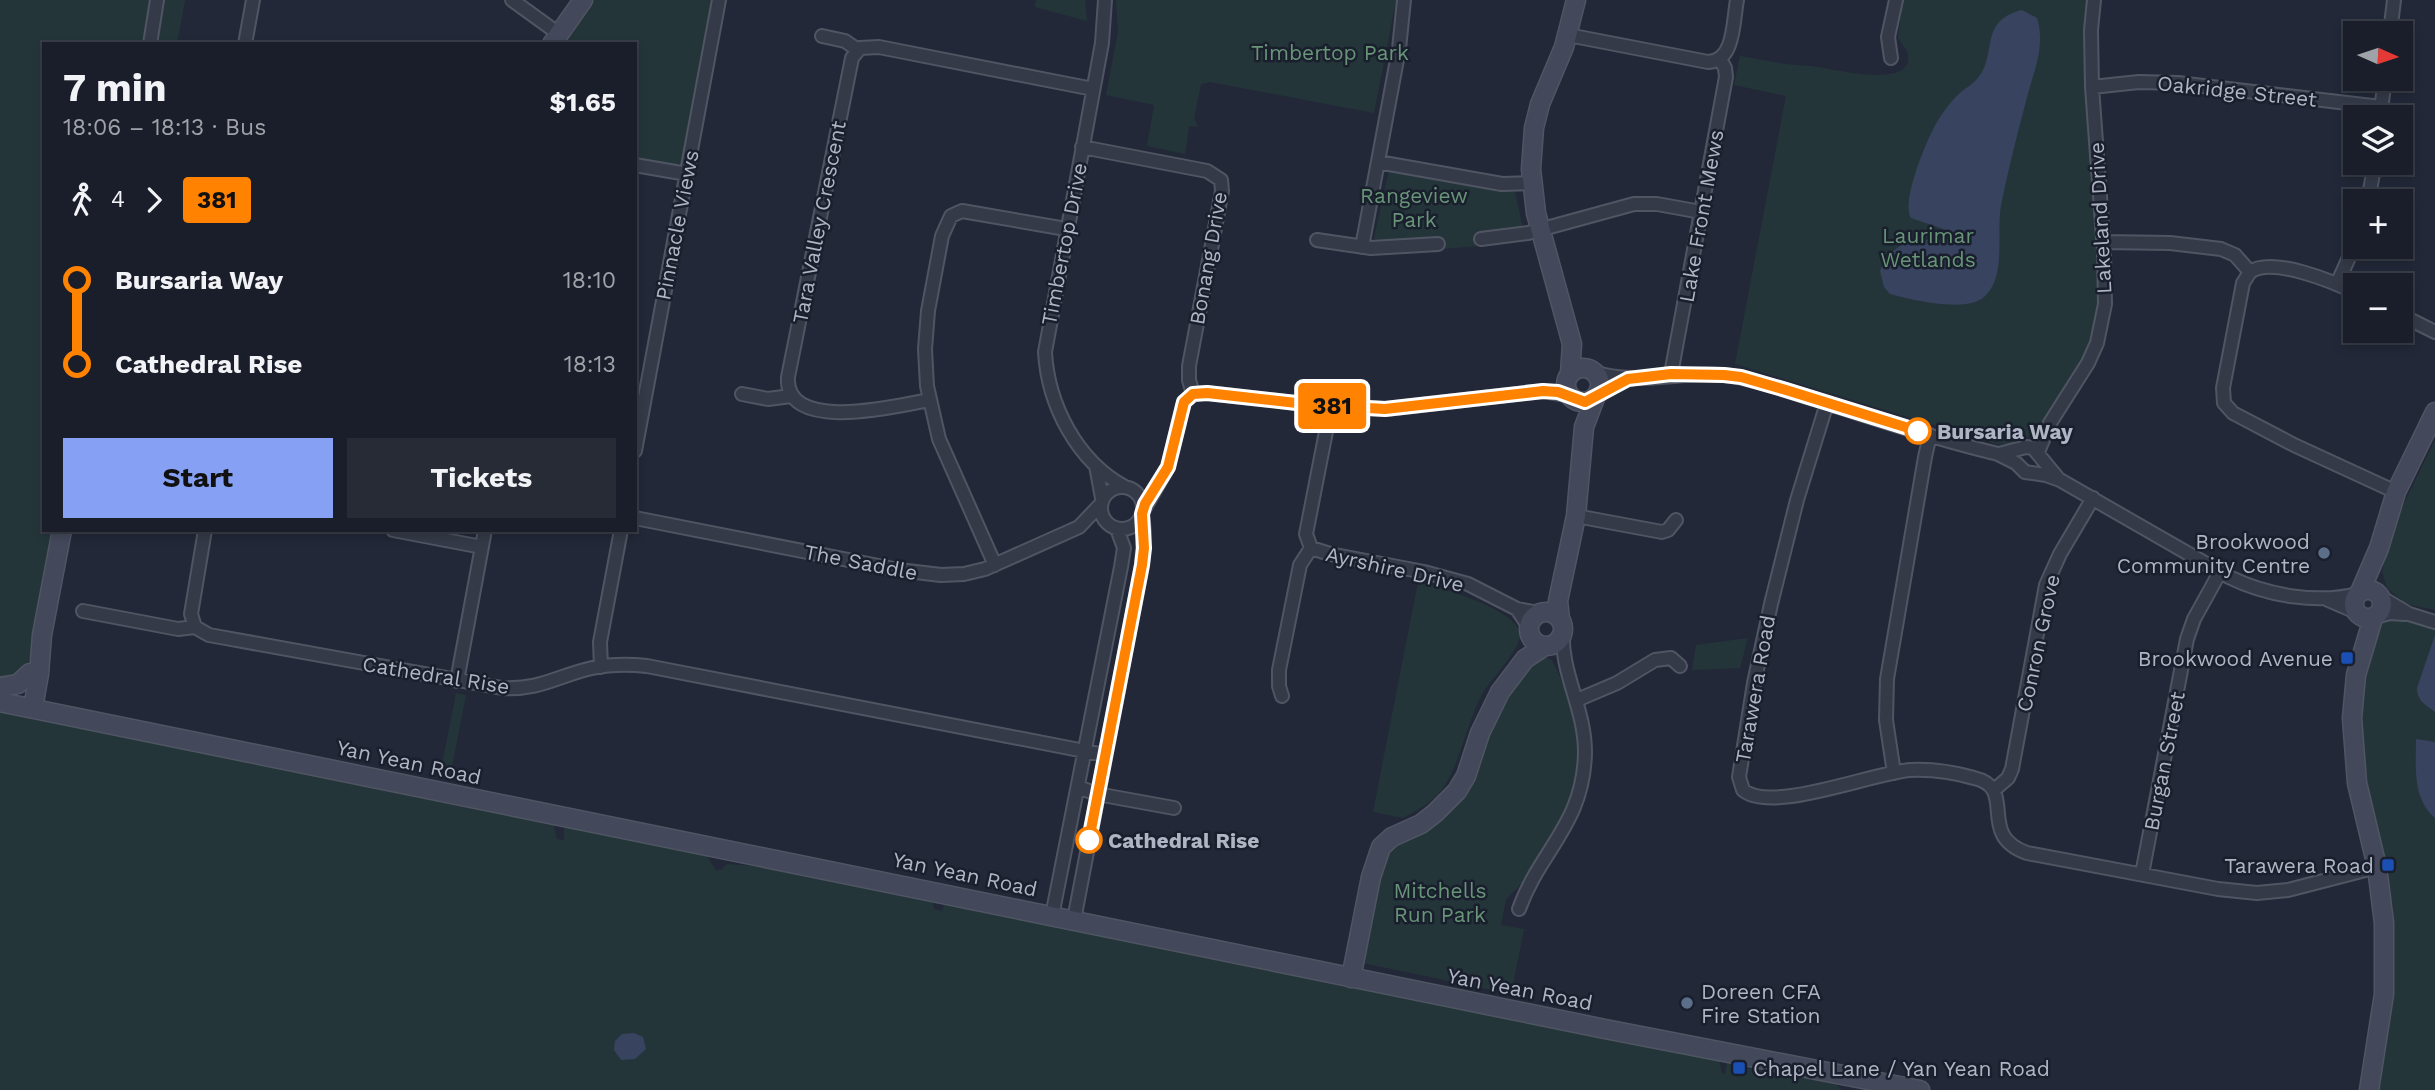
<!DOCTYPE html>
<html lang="en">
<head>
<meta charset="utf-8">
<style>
  :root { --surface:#1a1e2a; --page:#272b36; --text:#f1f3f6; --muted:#9fa2a8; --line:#383c47; --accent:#86a1f3 }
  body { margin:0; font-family:"Work Sans",sans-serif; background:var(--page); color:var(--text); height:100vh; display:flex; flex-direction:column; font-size:26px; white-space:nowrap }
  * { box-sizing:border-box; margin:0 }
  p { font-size:23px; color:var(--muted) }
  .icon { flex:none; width:38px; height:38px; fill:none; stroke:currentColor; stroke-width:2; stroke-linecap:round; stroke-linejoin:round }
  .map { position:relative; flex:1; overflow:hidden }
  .panel { position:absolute; left:42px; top:42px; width:595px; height:490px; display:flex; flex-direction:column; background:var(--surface); border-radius:0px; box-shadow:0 4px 10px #0003,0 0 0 2px var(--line) }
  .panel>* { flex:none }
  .badge { padding:0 14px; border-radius:5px; font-size:24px; line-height:46px }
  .needle { width:46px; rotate:93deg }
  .buttons { position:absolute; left:2343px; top:21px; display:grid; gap:14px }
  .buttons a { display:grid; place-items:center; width:70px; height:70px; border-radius:0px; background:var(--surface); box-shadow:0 4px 10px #0003,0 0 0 2px var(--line); font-size:35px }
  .map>.badge { position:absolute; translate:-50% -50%; box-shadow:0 0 0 4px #fff }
  .legs { display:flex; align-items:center; gap:10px; height:77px; padding:0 21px; font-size:23px }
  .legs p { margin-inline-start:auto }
  .overview { display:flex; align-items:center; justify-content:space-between; height:119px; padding:0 21px }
  h1 { font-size:38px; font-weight:700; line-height:52px }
  .action { display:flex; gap:14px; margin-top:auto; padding:14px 21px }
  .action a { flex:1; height:80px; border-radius:0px; background:var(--accent); color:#111; font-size:28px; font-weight:700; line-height:80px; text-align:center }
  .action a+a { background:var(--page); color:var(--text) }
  ul { padding:0 21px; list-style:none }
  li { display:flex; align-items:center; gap:24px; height:84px; font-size:26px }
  li i { display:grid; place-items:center; width:10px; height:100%; margin:0 9px; background:currentColor }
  li i::after { content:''; width:18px; height:18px; margin:-9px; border:5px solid; border-radius:50%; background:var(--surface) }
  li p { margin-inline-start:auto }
  li:first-child i { background:linear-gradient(#0000 50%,currentColor 0) }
  li:last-child i { background:linear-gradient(currentColor 50%,#0000 0) }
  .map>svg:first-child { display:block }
  .green { fill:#24353a }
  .water { fill:#384360 }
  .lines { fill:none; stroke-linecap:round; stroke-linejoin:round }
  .street-casing { stroke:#505563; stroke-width:16 }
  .secondary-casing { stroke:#505563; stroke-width:21 }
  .street { stroke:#353a48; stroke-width:12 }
  .secondary { stroke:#43495b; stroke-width:18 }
  .line-1-casing { stroke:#fff; stroke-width:16 }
  .line-1 { stroke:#ff8200; stroke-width:10 }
  .stop-1-dot { fill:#fff; stroke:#ff8200; stroke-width:3.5 }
  .service-dot { fill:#5c6f8a; stroke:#1a1f2d; stroke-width:2.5 }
  .transit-dot { fill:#1a4fb4; stroke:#1a1f2d; stroke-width:2.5 }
  .labels { text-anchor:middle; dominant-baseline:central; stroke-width:5; stroke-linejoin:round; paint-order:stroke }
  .park-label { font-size:21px; fill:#689478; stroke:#1a1f2d }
  .street-label { font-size:21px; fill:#b0b5c5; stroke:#1a1f2d }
  .stop-label { font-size:21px; font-weight:bold; fill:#b0b5c5; stroke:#1a1f2d; text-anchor:start }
  .poi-label { font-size:21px; fill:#b0b5c5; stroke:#1a1f2d; text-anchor:end }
</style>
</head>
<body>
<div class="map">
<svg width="2435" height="1090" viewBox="0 0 2435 1090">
  <rect width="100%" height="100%" fill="#222838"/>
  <path class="green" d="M 0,0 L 153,0 L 146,44 L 44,44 L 44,530 L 56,530 L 28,665 L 25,671 L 0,683 Z
    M 161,0 L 185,0 L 177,44 L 154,44 Z
    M 594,0 L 713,0 L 685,155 L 680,163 L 672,166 L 635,159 L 635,44 L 558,44 Z
    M 1036,0 L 1085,0 L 1087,21 L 1035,7 Z
    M 1116,0 L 1396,0 L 1374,113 L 1210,82 L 1201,84 L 1194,118 L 1198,127 L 1189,126 L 1185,154 L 1147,146 L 1154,105 L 1106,95 L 1118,32 Z
    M 1903,0 L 2087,0 L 2085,18 L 2085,81 L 2100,299 C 2097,315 2095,332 2088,347 C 2079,368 2041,431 2022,441 C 2015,446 2004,444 1996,444 L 1735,364 L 1786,96 L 1734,85 L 1740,56 C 1763,60 1786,65 1809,66 C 1824,66 1920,94 1907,51 C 1905,47 1900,42 1898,38 Z
    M 1389,170 L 1515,192 L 1523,229 L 1479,234 L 1478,246 L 1442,249 L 1440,237 L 1379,243 L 1374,238 Z
    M 2435,440 L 2435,610 L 2406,604 L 2387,588 L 2382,571 L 2395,522 Z
    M 1418,582 C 1439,587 1516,609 1520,633 C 1522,648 1493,677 1484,691 C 1465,723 1461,768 1438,794 C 1429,804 1415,811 1403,818 L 1373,812 Z
    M 2396,618 L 2435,626 L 2435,1090 L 2374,1090 L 2392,963 L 2393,910 L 2381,844 L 2366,786 L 2357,694 L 2379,626 L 2387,620 Z
    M 1748,638 L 1740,668 L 1692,670 L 1696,645 Z
    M 1536,653 L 1552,660 C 1587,731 1588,780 1545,848 C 1533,867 1523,884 1506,899 L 1501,925 L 1524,929 L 1511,994 L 1363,963 L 1381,870 L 1388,851 L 1394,842 L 1431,824 L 1490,721 Z
    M 456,693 L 466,695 L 450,777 L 440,775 Z
    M 0,710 L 552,820 L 557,839 L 564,840 L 564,823 L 703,853 L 709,859 L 716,871 L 723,869 L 723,867 L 728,864 L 787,869 L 932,900 L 934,909 L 942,911 L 945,902 L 1719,1059 L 1722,1074 L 1725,1074 L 1727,1063 L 1731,1061 C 1737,1063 1744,1067 1751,1069 C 1777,1074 1824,1069 1842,1090 L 0,1090 Z"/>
  <path class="water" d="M 2022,10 L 2037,18 C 2046,47 2033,73 2026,101 C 2017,135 2008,170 2001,205 C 1996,233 2007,277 1984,297 C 1966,313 1912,300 1890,294 L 1884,287 L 1880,271 L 1886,257 L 1906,241 L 1958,238 L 1952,232 L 1911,218 C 1900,202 1929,133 1940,117 C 1946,108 1953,99 1961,92 C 1966,88 1974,83 1978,78 C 1998,54 1978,21 2022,10 Z
    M 2435,635 L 2435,712 C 2426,705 2417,701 2417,688 Z
    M 2416,739 L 2435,742 L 2435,818 C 2412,798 2416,767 2416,739 Z
    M 634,1033 L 643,1037 L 646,1049 L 635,1059 L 621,1060 L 614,1050 L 615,1041 L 622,1034 Z"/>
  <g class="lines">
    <defs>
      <path id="street" d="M 512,0 L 559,34
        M 1105,0 L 1102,43 L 1045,352 C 1048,405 1077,461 1125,487
        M 2390,33 L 2394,0
        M 1568,35 L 1708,62 C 1735,61 1733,21 1737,0
        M 822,36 L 845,41 L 858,50
        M 150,44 L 157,0
        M 245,44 L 253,0
        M 1891,58 L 1888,37 L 1896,0
        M 2092,87 L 2139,82 L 2178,83 L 2381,107
        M 2380,117 L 2385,79
        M 1082,147 L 1207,171 L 1221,180 L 1222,191 L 1189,366 L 1189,380 L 1193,394
        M 1378,162 L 1502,184 L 1531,183
        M 635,165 L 687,174
        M 2368,201 L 2375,163
        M 1481,239 L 1528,233 L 1634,204 L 1657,204 L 1701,212
        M 1317,240 L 1371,248 L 1438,244
        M 2103,242 L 2170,243 L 2221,249 L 2235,255 L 2250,272 C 2272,256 2334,282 2356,293
        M 1362,247 L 1399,49 L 1404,0
        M 2250,272 L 2243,283 L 2223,388 L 2224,403 L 2233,413 L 2294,445 L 2396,492
        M 2337,284 L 2356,242
        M 2401,315 L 2435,332
        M 1594,372 C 1641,388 1693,366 1742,378 C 1766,383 1790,392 1814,399 C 1875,419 1936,439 1998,454 L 2016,463 L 2025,472 L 2046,475 L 2060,480 L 2229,577 C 2268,596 2317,604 2358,594
        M 1671,374 L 1726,77 L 1725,68 L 1720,59
        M 742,394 L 768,399 L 791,396
        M 1597,395 L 1628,379
        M 929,400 C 898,406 784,434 788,377 L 852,58 L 860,48 L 879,47 L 1093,89
        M 1827,403 L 1797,500 L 1771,604 L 1754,683 L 1739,777 L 1743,790 C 1771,814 1872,773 1910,770 C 1931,769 1953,772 1974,778 C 2019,788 1975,835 2027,853 L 2218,889 L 2257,893 L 2288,890 L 2377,867
        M 635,451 L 719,0
        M 2038,452 L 2050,423 L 2088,363 L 2097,343 L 2105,304 L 2104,251 L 2092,87 L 2091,30 L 2094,0
        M 1999,454 L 2026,447 L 2033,448 L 2057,477
        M 1096,466 L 1102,498
        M1101 508a21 21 0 1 1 42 0a21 21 0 1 1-42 0Z
        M 1143,511 L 1168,467 L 1184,402 L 1193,394 L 1207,393 L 1314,405 L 1386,409 L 1543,391 L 1570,396
        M 1576,516 L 1662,532 L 1668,530 L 1676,520
        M 635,518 L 899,570 L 941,575 L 964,574 L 985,569 L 1079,527 L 1100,505
        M 205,530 L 191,614 L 195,627 L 209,635 L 502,688 C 541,690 557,676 592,668 C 611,664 628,664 647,666 L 1105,755
        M 393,530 L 482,547
        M 1311,548 L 1330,554 L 1424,572 L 1468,584 L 1517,609 L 1529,627
        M 995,565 L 939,439 L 927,386 L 925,349 L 928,311 L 942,236 L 951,216 L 962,211 L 1066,229
        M 2379,596 L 2409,614 L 2435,622
        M 2328,600 L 2356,612
        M 1517,609 L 1539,613
        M 83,611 L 178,629 L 195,627
        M 2375,617 L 2390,613 L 2405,614
        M 601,667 L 600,642 L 621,530
        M 457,681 L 485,530
        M 1282,696 L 1279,686 L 1279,670 L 1300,565 L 1311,548 L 1306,534 L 1331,406
        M 1577,700 L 1617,683 L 1655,660 L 1671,658 L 1680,666
        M 1894,773 L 1886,720 L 1887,679 L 1925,457 L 1930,435
        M 1078,787 L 1097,794 L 1174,808
        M 1994,790 L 2008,778 L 2012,769 L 2046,585 L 2060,554 L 2093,498
        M 2142,874 L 2187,639 L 2194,619 L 2220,572
        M 1519,909 C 1540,850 1584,824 1585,752 C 1585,708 1560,672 1563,630
        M 1052,916 L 1121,567 L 1124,548 L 1117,529
        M 1074,920 L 1142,565 L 1144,531 L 1142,514"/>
      <path id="secondary" d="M 552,44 L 583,0
        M1566 385a17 17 0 1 1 34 0a17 17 0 1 1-34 0Z
        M 1570,374 L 1572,344 L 1536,213 L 1531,169 L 1534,128 L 1540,104 L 1564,47 L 1576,0
        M2354 604a14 14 0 1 1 28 0a14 14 0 1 1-28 0Z
        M 2360,592 L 2379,548 L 2396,492 L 2435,412
        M1529 629a17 17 0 1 1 34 0a17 17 0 1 1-34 0Z
        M 1560,619 L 1558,601 L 1576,516 L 1584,427 L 1595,398
        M 0,687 L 18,684 L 30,673
        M 0,702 L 1605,1029 L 1920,1090
        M 33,708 L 39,674 L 42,635 L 62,530
        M 1351,978 L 1371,877 L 1381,847 L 1392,837 L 1421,824 L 1435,813 L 1457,791 L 1466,776 L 1480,733 L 1500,692 L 1525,659 L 1545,646
        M 2369,1090 L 2384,994 L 2384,923 L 2377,867 L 2357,783 L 2352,718 L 2356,675 L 2373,618"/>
    </defs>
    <use href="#street" class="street-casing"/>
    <use href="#secondary" class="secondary-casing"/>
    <use href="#street" class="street"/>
    <use href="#secondary" class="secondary"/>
  </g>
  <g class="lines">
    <defs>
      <path id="line-1" d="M 1089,840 L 1142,565 L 1144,548 L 1142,514 L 1145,504 L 1168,467 L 1184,402 L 1193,394 L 1207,393 L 1314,405 L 1385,409 L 1543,391 L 1558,392 L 1585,402 L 1628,379 L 1671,374 L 1724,375 L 1741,377 L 1786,390 L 1918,431"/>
    </defs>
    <use href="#line-1" class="line-1-casing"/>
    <use href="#line-1" class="line-1"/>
  </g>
  <g class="stop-1-dot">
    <circle cx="1918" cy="431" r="12"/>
    <circle cx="1089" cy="840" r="12"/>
  </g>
  <g class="service-dot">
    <circle cx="2324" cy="553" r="7"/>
    <circle cx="1687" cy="1003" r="7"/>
  </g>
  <g class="transit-dot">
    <rect x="2340" y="651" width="14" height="14" rx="3.5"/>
    <rect x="2381" y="858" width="14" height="14" rx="3.5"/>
    <rect x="1732" y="1061" width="14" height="14" rx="3.5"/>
  </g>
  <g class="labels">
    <g class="park-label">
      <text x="1330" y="52">Timbertop Park</text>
      <text x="1414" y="195">Rangeview<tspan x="1414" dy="24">Park</tspan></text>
      <text x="1928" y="235">Laurimar<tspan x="1928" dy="24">Wetlands</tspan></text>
      <text x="1440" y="890">Mitchells<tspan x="1440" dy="24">Run Park</tspan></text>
    </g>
    <g class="street-label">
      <text transform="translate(2237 91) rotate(6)">Oakridge Street</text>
      <text transform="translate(1701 216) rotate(-80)">Lake Front Mews</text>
      <text transform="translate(2100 218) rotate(-93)">Lakeland Drive</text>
      <text transform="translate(819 222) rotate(-79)">Tara Valley Crescent</text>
      <text transform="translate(677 225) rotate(-79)">Pinnacle Views</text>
      <text transform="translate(1064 244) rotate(-79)">Timbertop Drive</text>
      <text transform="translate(1208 258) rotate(-80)">Bonang Drive</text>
      <text transform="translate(861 562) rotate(11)">The Saddle</text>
      <text transform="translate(1395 569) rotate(13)">Ayrshire Drive</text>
      <text transform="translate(2038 643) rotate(-78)">Conron Grove</text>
      <text transform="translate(436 675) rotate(9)">Cathedral Rise</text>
      <text transform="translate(1755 689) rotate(-80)">Tarawera Road</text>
      <text transform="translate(2164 761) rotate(-79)">Burgan Street</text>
      <text transform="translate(409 762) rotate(12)">Yan Yean Road</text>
      <text transform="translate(965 874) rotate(12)">Yan Yean Road</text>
      <text transform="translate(1520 989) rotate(11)">Yan Yean Road</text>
    </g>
    <g class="stop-label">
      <text x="1937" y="431">Bursaria Way</text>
      <text x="1108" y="840">Cathedral Rise</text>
    </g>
    <g class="poi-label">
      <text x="2310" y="541">Brookwood<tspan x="2310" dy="24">Community Centre</tspan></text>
      <text x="2333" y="658">Brookwood Avenue</text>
      <text x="2374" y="865">Tarawera Road</text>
      <text x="1701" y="991" text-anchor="start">Doreen CFA<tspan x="1701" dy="24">Fire Station</tspan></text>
      <text x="1753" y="1068" text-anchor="start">Chapel Lane / Yan Yean Road</text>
    </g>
  </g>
</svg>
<div class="buttons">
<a><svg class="needle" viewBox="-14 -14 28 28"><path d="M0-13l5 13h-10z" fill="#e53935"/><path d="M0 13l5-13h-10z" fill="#9fa2a8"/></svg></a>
<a><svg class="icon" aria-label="layers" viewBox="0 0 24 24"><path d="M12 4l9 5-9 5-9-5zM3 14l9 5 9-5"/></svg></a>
<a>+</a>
<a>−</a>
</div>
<b class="badge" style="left:1332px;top:406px;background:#ff8200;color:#111">381</b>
<section class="panel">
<div class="overview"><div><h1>7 min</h1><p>18:06 – 18:13 · Bus</p></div><b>$1.65</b></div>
<div class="legs"><svg class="icon" aria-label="walk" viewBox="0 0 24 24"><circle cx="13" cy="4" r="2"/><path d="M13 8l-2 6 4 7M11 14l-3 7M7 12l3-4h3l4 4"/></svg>4<svg class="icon" aria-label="forward" viewBox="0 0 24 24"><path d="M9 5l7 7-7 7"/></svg><b class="badge" style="background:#ff8200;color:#111">381</b></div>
<ul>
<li><i style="color:#ff8200"></i><b>Bursaria Way</b><p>18:10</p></li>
<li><i style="color:#ff8200"></i><b>Cathedral Rise</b><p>18:13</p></li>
</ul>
<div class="action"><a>Start</a><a>Tickets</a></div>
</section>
</div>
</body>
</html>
